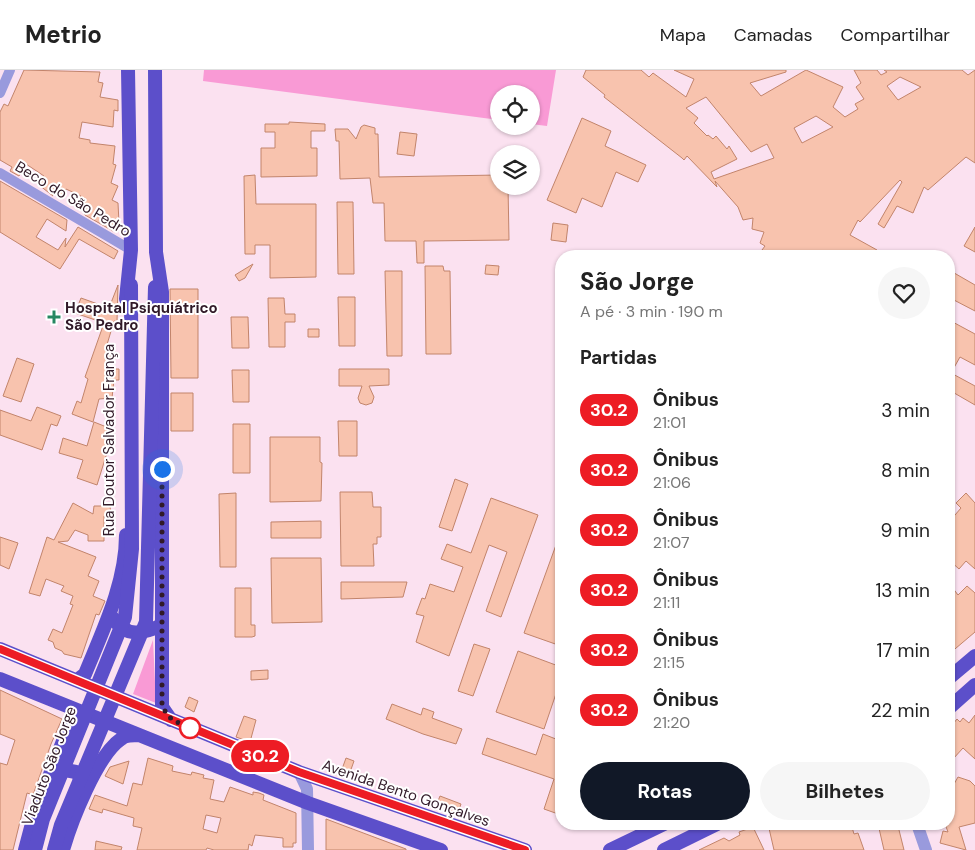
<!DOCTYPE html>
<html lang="pt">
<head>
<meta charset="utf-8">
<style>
  :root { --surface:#fff; --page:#f6f6f6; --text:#222; --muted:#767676; --line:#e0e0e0; --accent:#111827 }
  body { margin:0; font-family:"DM Sans",sans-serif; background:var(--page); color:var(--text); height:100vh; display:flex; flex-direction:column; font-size:19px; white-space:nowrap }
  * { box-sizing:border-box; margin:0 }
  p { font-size:16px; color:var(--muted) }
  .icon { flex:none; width:28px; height:28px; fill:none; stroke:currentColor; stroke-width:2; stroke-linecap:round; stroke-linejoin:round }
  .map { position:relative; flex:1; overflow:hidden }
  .sheet { position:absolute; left:555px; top:180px; width:400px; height:580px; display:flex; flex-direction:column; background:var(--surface); border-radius:20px; box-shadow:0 1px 4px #0004 }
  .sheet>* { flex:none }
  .badge { padding:0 10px; border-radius:16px; font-size:18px; line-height:32px }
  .controls { position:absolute; left:490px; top:15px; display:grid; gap:10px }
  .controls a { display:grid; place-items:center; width:50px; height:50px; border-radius:50%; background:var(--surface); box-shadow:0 1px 4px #0004; font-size:25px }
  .you { position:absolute; width:25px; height:25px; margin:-12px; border:4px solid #fff; border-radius:50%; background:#1a73e8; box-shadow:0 0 0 8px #1a73e833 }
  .map>.badge { position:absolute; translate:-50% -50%; box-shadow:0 0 0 2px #fff }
  h2 { padding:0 25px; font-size:19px; line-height:45px }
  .round { display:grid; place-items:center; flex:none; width:52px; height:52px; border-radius:26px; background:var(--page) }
  .headline { display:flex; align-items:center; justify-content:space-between; height:85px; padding:0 25px }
  h1 { font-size:24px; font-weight:700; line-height:38px }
  .action { display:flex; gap:10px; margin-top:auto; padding:10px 25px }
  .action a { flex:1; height:58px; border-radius:30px; background:var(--accent); color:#fff; font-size:20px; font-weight:700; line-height:58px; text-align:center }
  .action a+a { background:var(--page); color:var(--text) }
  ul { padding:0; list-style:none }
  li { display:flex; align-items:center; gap:15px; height:60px; padding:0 25px }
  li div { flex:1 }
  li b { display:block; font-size:19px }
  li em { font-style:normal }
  li .badge { min-width:55px; font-weight:700; text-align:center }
  header { display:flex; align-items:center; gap:30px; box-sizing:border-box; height:70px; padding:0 25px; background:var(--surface); border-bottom:1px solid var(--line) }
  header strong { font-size:24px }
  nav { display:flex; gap:28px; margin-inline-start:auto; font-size:18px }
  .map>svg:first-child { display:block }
  .green { fill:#f99ad5 }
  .building { fill:#f8c3ae; stroke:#c2846b; fill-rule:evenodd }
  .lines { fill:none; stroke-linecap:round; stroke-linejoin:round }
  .minor { stroke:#999add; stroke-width:10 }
  .tertiary { stroke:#999add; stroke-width:12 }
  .primary { stroke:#5c4fca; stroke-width:14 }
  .primary-bridge { stroke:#5c4fca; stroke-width:14 }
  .line-casing { stroke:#fff; stroke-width:11 }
  .line { stroke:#ed1c24; stroke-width:8 }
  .walk { stroke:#311a28; stroke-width:5; stroke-dasharray:0 9 }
  .poi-dot { fill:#258761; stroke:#fff; stroke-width:2 }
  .stop-dot { fill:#fff; stroke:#ed1c24; stroke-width:2.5 }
  .labels { text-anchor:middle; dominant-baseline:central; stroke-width:4; stroke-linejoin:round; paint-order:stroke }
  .street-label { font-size:15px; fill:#311a28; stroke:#fff }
  .poi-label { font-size:15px; font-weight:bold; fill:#311a28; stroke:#fff; text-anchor:start }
</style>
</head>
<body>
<header>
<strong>Metrio</strong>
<nav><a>Mapa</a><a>Camadas</a><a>Compartilhar</a></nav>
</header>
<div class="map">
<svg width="975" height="780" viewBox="0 0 975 780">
  <rect width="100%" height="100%" fill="#fbe1f0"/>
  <path class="green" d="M 204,0 L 556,0 L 547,56 L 531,54 L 531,24 L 499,24 L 499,50 L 203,11 Z
    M 153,570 L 156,633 L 133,624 Z"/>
  <path class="building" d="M 24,0 L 100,2 L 98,12 L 103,13 L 100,27 L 118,30 L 118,41 L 114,40 L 113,57 L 82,52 L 79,68 L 90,70 L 90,73 L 115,76 L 113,94 L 116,95 L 111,113 L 118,116 L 112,130 L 118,133 L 119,153 L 113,161 L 85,145 L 83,141 L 75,136 L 81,126 L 66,119 L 61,128 L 50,121 L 53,126 L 39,115 L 44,106 L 26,94 L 19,106 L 10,101 L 12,97 L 0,90 L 0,42 L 4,34 L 8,36 Z
    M 586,0 L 641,0 L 649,7 L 653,3 L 686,27 L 694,9 L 674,0 L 786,0 L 786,2 L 750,13 L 761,26 L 806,0 L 843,17 L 833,37 L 845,47 L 858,39 L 855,34 L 864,29 L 856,17 L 861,13 L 854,0 L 877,0 L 881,5 L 887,2 L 884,0 L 962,0 L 968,5 L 975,0 L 975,93 L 966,87 L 928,120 L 924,117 L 913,143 L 897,136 L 884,158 L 878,154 L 902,112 L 900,110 L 860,152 L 858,150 L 850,165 L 877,180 L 874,186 L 815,186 L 812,183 L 810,186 L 772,186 L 762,180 L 765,176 L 760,173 L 764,162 L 752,159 L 753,148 L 743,150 L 738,137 L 715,111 L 717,117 L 687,86 L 684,90 L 682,88 L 604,27 L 605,25 L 583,7 ZM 900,7 L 921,17 L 898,30 L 887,16 ZM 706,27 L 751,82 L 767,74 L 774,88 L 714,109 L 711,102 L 737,89 L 729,76 L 727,79 L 716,66 L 713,69 L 708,65 L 707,66 L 694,53 L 698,48 L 686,38 ZM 816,46 L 833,57 L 802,73 L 794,58 Z
    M 582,48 L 611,61 L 605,76 L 646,95 L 638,112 L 616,102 L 602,137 L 582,128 L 576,143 L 547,130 Z
    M 289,52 L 325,54 L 325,61 L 311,61 L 311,78 L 317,78 L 317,106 L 261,107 L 261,78 L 275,78 L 275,62 L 265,62 L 265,54 L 289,54 Z
    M 364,55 L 375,58 L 375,64 L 378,64 L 379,107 L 499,105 L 499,116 L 508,116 L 509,170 L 424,171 L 424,193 L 417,193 L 416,171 L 385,171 L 384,133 L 373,133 L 370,108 L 340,109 L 339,71 L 336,71 L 335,59 L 348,59 L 356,69 L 361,57 Z
    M 400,62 L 417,64 L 414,86 L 397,84 Z
    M 255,105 L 256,134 L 316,134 L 316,207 L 270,208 L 270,175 L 255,175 L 255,184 L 245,184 L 244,106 Z
    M 0,111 L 67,150 L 66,161 L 47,149 L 36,167 L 58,180 L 66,168 L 65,177 L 78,157 L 118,181 L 114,189 L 79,169 L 60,199 L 0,162 Z
    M 337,132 L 353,132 L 354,204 L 338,204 Z
    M 553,153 L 568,155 L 566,172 L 551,170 Z
    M 975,157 L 975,182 L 964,176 Z
    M 253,194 L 245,208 L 239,211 L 235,205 Z
    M 486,195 L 499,196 L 498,205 L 485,204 Z
    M 425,196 L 443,196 L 444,201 L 450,201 L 451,284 L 426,284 Z
    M 949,200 L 975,215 L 975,241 L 952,229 L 954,225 L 949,222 Z
    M 385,201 L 402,201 L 402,286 L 387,286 Z
    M 118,215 L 117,251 L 114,251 L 106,278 L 113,280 L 105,299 L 119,299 L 119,310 L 114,310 L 112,328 L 99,329 L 93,352 L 72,344 L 77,331 L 81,333 L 88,309 L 85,307 L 104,253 L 75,243 L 81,228 L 109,238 Z
    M 170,219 L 198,219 L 198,308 L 171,308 Z
    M 338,227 L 355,227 L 355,276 L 339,276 Z
    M 268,228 L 284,228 L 285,244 L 295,244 L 295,252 L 285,252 L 285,277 L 269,277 Z
    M 231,247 L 248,247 L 249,278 L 232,278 Z
    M 949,250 L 975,264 L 975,295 L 960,287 L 951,303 L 975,316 L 975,335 L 949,320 Z
    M 308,259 L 319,259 L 319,267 L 308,267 Z
    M 17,288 L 34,294 L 21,332 L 3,326 Z
    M 339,299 L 389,299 L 389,315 L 369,316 L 374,327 L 372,333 L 366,335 L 360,333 L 358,328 L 362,316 L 339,316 Z
    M 232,300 L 249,300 L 249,332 L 233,332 Z
    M 171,323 L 193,323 L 193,361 L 171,361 Z
    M 37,337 L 61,346 L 57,356 L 51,354 L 42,380 L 0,365 L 0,340 L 31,351 Z
    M 338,351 L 357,351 L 357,386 L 339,386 Z
    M 94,352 L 114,360 L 97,415 L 77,408 L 83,390 L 59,383 L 63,368 L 87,376 Z
    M 233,354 L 250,354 L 250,403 L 233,403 Z
    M 270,367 L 320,367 L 320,392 L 322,393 L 321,431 L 270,432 Z
    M 455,409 L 468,414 L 452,461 L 439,457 Z
    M 340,422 L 372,422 L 373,437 L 381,437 L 381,467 L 377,467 L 377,474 L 373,474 L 374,496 L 341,496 Z
    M 236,423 L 236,497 L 220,497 L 219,424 Z
    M 966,423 L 975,433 L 975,499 L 966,491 L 959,499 L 949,490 L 949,452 L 961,438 L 956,433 Z
    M 491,428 L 538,445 L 501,547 L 486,541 L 507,482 L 489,475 L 449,586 L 416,572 L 424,546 L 416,544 L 422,528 L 425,529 L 430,514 L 454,522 L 463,497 L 441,489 L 447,474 L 471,483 Z
    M 73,433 L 93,444 L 94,436 L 110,436 L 111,445 L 104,446 L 104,471 L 88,471 L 88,465 L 75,460 L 68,471 L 58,472 L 96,487 L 88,506 L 99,511 L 93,526 L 105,531 L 99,545 L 96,544 L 81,588 L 64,584 L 62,581 L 55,578 L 53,572 L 48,570 L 53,559 L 62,563 L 73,535 L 70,534 L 73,526 L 61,521 L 64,516 L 46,509 L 40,526 L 29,523 L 47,467 L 54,470 Z
    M 321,451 L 321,468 L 271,468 L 271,452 Z
    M 560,464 L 561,464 L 561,576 L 524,563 Z
    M 0,467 L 18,473 L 9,499 L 0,495 Z
    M 271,488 L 321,488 L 322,552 L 272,553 Z
    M 341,512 L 407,512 L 403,527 L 341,529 Z
    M 949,513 L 958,525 L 967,516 L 975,523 L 975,562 L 949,584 Z
    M 235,518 L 251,518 L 251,555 L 255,555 L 255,566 L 252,567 L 235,567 Z
    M 474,574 L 490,579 L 473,626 L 458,621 Z
    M 518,581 L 561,597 L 561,609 L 544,659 L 496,642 Z
    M 268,600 L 268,609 L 251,610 L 251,601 Z
    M 0,620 L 62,649 L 51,674 L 33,725 L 27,723 L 13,780 L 0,780 L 0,693 L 7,695 L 15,670 L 0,664 Z
    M 189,627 L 198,631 L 194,642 L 185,637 Z
    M 392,634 L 421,645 L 423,638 L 434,642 L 432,648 L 462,659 L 456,674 L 423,664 L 386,649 Z
    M 975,645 L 975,689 L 963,678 L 953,689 L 949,684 L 949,659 L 957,649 L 960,652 L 963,648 L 969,653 Z
    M 244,646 L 256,650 L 250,672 L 236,667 Z
    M 543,664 L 561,671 L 561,745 L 544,739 L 554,709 L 482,684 L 487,668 L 536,685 Z
    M 148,688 L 173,696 L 172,701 L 191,705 L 192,702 L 204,705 L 203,708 L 214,710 L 210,729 L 224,732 L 230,717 L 253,725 L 253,722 L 259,723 L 264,725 L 263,730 L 296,743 L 296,773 L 293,773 L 293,777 L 283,777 L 283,768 L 255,765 L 252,776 L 249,774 L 248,780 L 214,780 L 207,778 L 206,780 L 137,780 L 142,758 L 133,756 L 134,748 L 103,739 L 102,743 L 89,739 L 95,725 L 127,736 L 133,713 L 142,715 ZM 206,745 L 221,748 L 217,763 L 203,759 Z
    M 346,688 L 354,691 L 349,705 L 341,702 Z
    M 129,691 L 123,714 L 105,706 L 110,697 Z
    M 958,707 L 970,711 L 975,716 L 975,753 L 959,757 L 966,780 L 940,773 L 943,761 L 948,762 L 945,754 L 949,754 L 949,716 L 954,714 Z
    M 440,726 L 461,734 L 457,745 L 436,736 Z
    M 326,749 L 406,779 L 406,780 L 326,780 Z
    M 768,754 L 851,754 L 854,764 L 858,763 L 864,780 L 774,780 Z
    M 878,754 L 888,754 L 889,757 L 898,756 L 904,780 L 884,780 Z
    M 753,757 L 764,780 L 699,780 L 724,768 L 729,771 L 740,765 L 739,762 Z
    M 96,771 L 122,777 L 121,780 L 95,780 Z"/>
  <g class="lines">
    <path class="minor" d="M 0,23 L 10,0
      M 0,103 L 131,180"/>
    <path class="tertiary" d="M 299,702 L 307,719 L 308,780
      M 917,754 L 926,780"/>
    <path class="primary" d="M 155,0 L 156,182 L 162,222 L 162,637 L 171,650
      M 126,229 L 131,180 L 128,0
      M 113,548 C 126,568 143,564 162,555
      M 0,579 L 299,702 L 525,780
      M 949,608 L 975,586
      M 0,609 L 308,733 L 441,780
      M 77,610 L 85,604 C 103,560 126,513 126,465
      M 949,638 L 975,615
      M 52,702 L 65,700 L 76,702 L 87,717
      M 25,780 L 34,746 L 75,640
      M 63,780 C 71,752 97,685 121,669 C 125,665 133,665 139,665
      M 610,780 L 664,754
      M 664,780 L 717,754"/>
    <path class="primary-bridge" d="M 35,780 L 43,749 L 125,547 L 132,479 L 131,215
      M 54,780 L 61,755 L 146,552 L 155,217"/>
  </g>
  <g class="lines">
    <defs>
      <path id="line" d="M 0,579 L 299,702 L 525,780"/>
    </defs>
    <use href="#line" class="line-casing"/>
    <use href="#line" class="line"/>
    <path class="walk" d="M 162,399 L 162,637 L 172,650 L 193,659 L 190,658"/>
  </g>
  <path class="poi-dot" d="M51.5 239.5h5v5h5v5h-5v5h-5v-5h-5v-5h5z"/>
  <circle class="stop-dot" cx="190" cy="658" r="10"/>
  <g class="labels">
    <g class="street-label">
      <text transform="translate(73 129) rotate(31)">Beco do São Pedro</text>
      <text transform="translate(109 370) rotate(-90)">Rua Doutor Salvador França</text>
      <text transform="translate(49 696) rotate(-69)">Viaduto São Jorge</text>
      <text transform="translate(406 723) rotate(19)">Avenida Bento Gonçalves</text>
    </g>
    <g class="poi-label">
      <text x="65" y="238">Hospital Psiquiátrico<tspan x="65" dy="17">São Pedro</tspan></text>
    </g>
  </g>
</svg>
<div class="controls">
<a><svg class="icon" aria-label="locate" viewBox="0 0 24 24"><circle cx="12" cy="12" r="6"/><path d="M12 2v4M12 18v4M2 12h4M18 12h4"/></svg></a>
<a><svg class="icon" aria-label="layers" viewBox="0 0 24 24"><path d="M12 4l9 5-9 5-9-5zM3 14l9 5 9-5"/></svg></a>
</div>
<div class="you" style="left:162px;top:399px"></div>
<b class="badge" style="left:260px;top:686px;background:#ed1c24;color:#fff">30.2</b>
<section class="sheet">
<div class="headline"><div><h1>São Jorge</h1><p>A pé · 3 min · 190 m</p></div><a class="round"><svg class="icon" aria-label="heart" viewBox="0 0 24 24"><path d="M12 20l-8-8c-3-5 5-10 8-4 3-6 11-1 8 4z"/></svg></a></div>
<h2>Partidas</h2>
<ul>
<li><span class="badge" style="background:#ed1c24;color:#fff">30.2</span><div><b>Ônibus</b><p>21:01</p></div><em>3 min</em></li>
<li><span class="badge" style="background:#ed1c24;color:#fff">30.2</span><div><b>Ônibus</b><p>21:06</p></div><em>8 min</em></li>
<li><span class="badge" style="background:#ed1c24;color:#fff">30.2</span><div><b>Ônibus</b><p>21:07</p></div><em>9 min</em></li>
<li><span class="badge" style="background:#ed1c24;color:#fff">30.2</span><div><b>Ônibus</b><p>21:11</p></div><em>13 min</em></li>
<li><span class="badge" style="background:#ed1c24;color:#fff">30.2</span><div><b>Ônibus</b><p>21:15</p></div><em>17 min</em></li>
<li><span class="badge" style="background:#ed1c24;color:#fff">30.2</span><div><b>Ônibus</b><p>21:20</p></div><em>22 min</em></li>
</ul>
<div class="action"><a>Rotas</a><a>Bilhetes</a></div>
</section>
</div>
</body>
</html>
